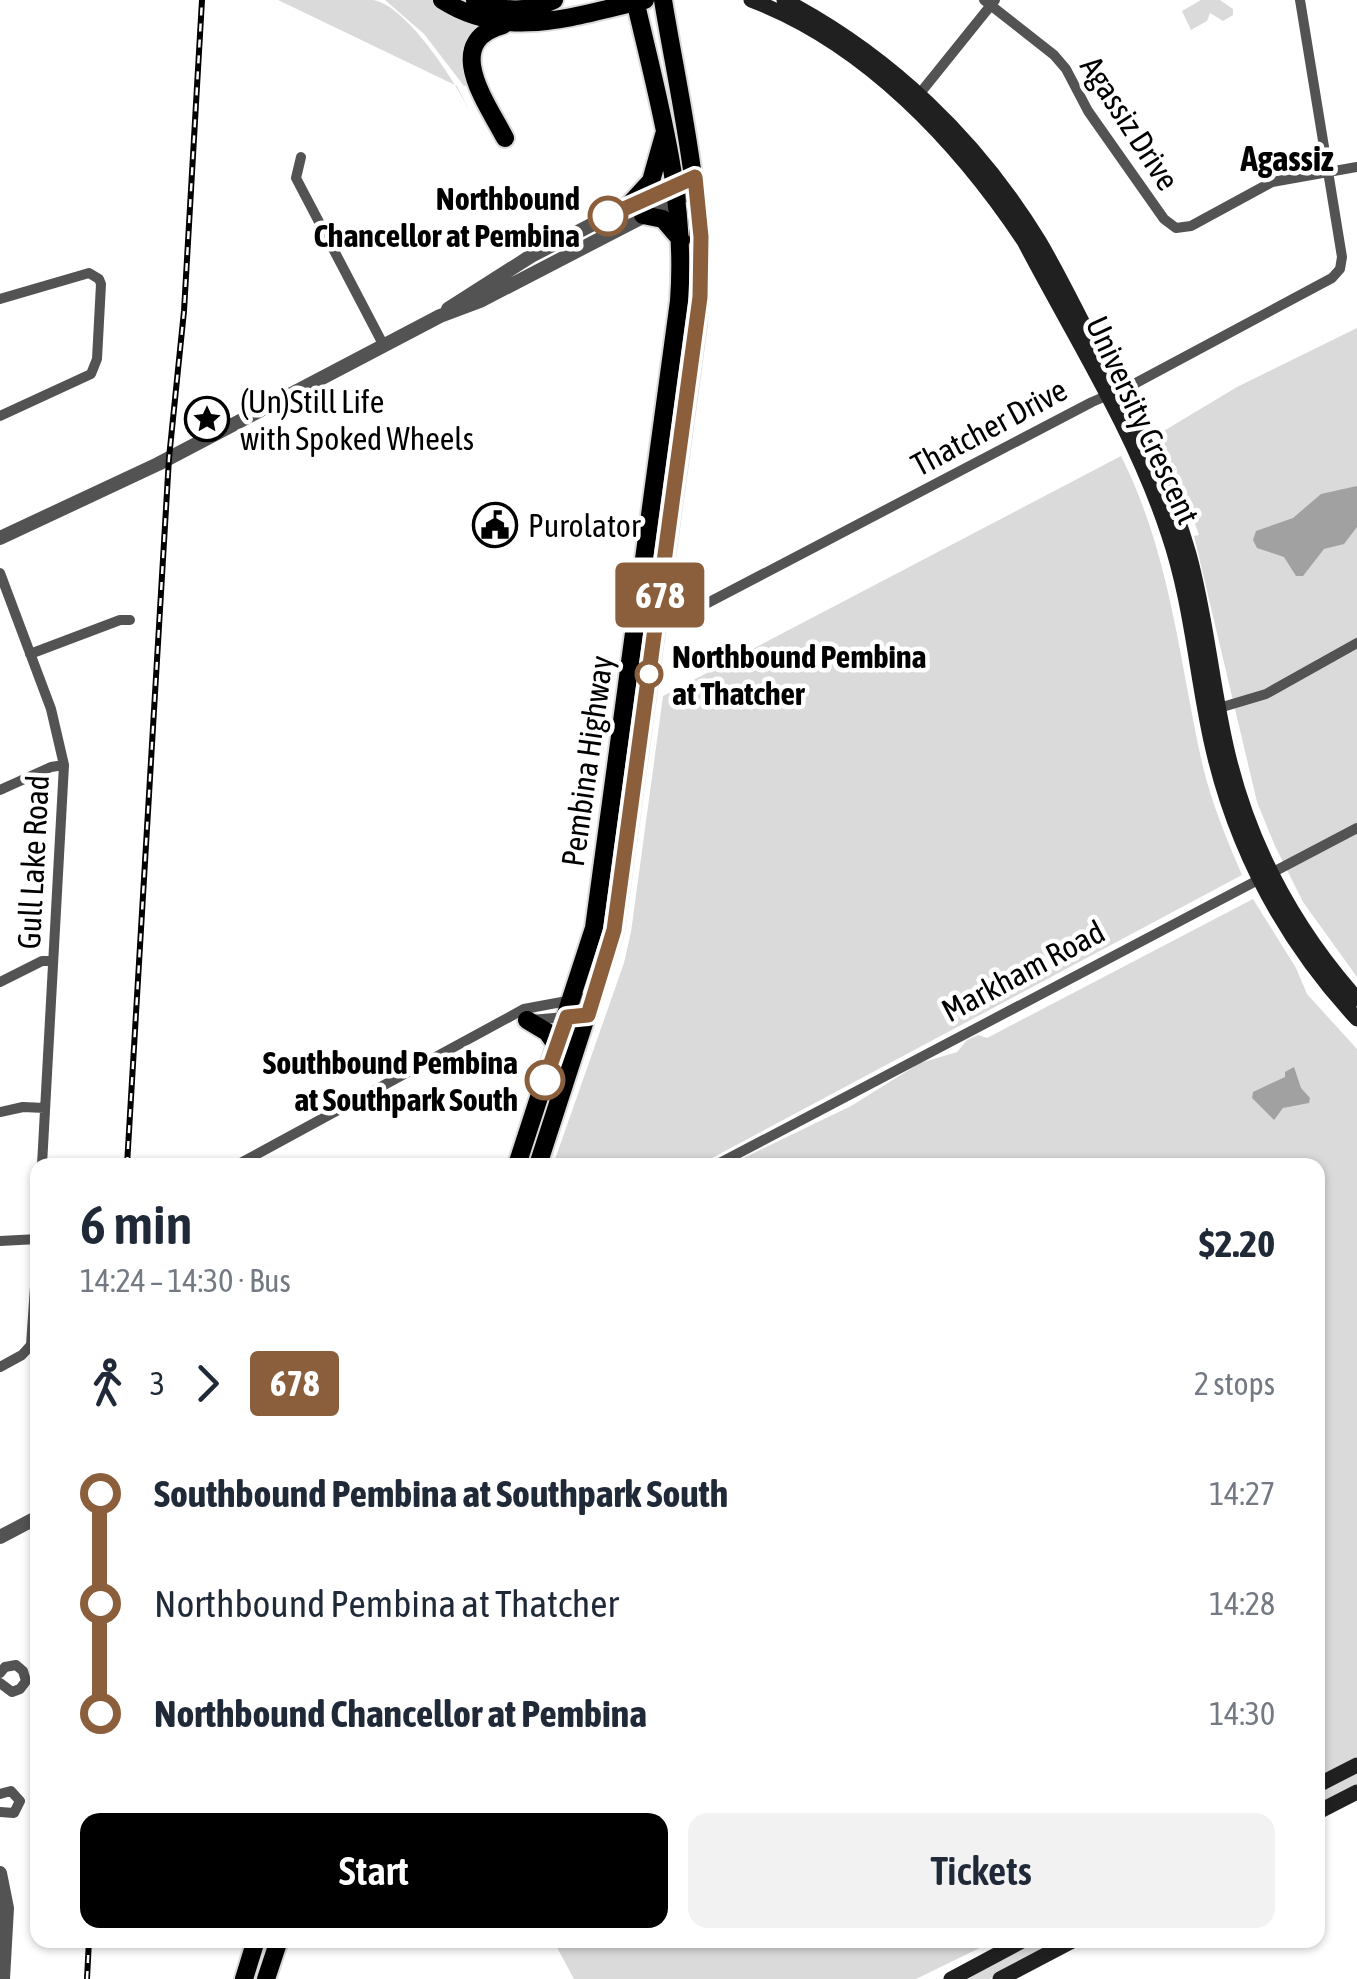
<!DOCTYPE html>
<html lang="en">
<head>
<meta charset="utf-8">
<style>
  :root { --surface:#fff; --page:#f2f2f3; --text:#1f2937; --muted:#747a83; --accent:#000 }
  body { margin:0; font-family:"Asap Condensed",sans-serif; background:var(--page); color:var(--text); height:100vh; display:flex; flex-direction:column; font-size:38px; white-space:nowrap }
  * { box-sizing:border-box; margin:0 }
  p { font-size:32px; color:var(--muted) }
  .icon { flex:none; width:55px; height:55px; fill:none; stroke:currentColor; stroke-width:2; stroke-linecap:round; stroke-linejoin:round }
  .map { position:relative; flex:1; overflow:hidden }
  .details { position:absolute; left:30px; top:1158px; width:1295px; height:790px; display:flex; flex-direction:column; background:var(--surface); border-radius:20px; box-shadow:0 2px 8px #0004 }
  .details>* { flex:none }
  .badge { padding:0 20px; border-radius:8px; font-size:35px; line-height:65px }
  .map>.badge { position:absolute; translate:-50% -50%; box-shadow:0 0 0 5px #fff }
  .legs { display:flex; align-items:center; gap:15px; height:110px; padding:0 50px; font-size:32px }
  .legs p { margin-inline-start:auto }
  .headline { display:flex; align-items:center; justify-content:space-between; height:170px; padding:0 50px }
  h1 { font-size:55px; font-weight:600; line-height:75px }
  .button { display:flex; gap:20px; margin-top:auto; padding:20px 50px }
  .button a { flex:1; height:115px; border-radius:20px; background:var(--accent); color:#fff; font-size:40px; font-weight:600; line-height:115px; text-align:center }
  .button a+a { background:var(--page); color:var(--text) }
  ul { padding:0 50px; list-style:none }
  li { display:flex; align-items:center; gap:35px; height:110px; font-size:38px }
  li i { display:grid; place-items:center; width:15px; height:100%; margin:0 12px; background:currentColor }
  li i::after { content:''; width:25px; height:25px; margin:-12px; border:8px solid; border-radius:50%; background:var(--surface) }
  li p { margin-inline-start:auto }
  li:first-child i { background:linear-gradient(#0000 50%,currentColor 0) }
  li:last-child i { background:linear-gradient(currentColor 50%,#0000 0) }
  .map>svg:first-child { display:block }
  .green { fill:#dadada }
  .water { fill:#a1a1a1 }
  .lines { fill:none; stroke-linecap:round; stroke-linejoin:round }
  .primary-casing { stroke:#dbdbdb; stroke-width:22 }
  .minor { stroke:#535353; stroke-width:10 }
  .tertiary { stroke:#535353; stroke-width:14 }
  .secondary { stroke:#202020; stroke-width:15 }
  .primary { stroke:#000; stroke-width:18 }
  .rail-casing { stroke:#000; stroke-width:6 }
  .rail { stroke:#fff; stroke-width:2.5; stroke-dasharray:8; stroke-linecap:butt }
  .line-1-casing { stroke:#fff; stroke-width:22 }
  .line-1 { stroke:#8b5e3c; stroke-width:15 }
  .stop-1-dot { fill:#fff; stroke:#8b5e3c; stroke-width:5 }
  .labels { text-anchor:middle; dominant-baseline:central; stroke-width:9; stroke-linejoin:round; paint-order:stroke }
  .street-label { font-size:32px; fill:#000; stroke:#fff }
  .stop-label { font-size:32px; font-weight:bold; fill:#000; stroke:#fff; text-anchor:end }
  .poi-label { font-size:32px; fill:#000; stroke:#fff; text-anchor:start }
  .neighbourhood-label { font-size:35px; font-weight:bold; fill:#000; stroke:#fff }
</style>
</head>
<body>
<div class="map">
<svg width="1357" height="1979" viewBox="0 0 1357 1979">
  <rect width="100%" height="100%" fill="#fff"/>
  <path class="green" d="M 278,0 C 309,0 343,0 373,0 C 406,5 455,81 469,110 L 457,86 Z
    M 385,0 L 434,0 L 486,25 L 474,84 L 464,86 L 424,34 Z
    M 1201,0 L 1220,0 L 1233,9 L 1233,15 L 1223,21 L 1210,13 L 1207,21 L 1191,30 L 1182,11 Z
    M 688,264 L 694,282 L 675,417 L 674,397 Z
    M 1357,328 L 1357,977 L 1303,902 L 1275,846 L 1257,802 L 1194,536 L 1199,535 L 1183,490 L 1150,426 L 1155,425 L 1162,432 L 1237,387 Z
    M 1121,456 C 1171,555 1179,661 1203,767 C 1212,804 1227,840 1242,875 L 699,1165 L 553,1165 L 624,963 L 631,932 L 663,696 Z
    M 1253,899 L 1296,968 L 1307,994 L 1357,1049 L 1357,1757 L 1318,1778 L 1318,1165 L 729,1165 L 851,1106 L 920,1063 L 957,1052 L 967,1040 L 978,1035 L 987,1038 Z
    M 1357,1770 L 1357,1785 L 1318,1806 L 1318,1791 Z
    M 553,1940 L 996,1940 L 916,1979 L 574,1979 Z
    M 1033,1940 L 1058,1940 L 990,1979 L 968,1979 Z"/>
  <path class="water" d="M 1357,486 L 1357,527 L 1344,544 L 1324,549 L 1303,576 L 1296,576 L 1284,557 L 1257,548 L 1253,540 L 1256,531 L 1293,518 L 1321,494 Z
    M 1294,1067 L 1301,1088 L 1310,1098 L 1309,1103 L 1283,1108 L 1274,1120 L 1252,1098 L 1253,1092 L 1285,1077 L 1285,1072 Z"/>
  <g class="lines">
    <defs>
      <path id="primary" d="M 442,0 C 507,42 577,15 645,0
        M 475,0 C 501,12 528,13 554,0
        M 503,25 C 441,42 487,103 505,138
        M 628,206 L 651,181 L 664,135
        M 643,215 L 663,219 L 681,240
        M 527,1020 L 547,1032 L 557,1046
        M 517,1165 L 594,928 L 679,301 C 687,197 658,100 635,0
        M 538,1165 L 614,931 L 697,324 C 708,213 681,109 663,0
        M 244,1979 L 256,1940
        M 266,1979 L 279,1940"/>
    </defs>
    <use href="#primary" class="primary-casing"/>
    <path class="minor" d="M 984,0 L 1054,55 L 1066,69 L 1088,111 L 1164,219 L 1176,228 L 1191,226 L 1272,182 L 1357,167
      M 917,97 L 995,0
      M 301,157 L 296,178 L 384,346
      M 0,299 L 89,273 L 99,279 L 101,284 L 97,359 L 91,374 L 0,416
      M 0,573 L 51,709 L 64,765 L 42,1165
      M 654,631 L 1092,402 L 1134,384 L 1332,278 L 1340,269 L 1342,257 L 1300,0
      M 30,654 L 120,620 L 130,620
      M 1219,708 L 1266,694 L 1357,643
      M 0,790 L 51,767 L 64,765
      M 0,982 L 42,961 L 53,961
      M 531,1020 L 589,1015
      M 0,1112 L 23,1107 L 45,1108
      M 237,1165 L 524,1009 L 594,996
      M 716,1165 L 1357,828
      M 0,1241 L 38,1239
      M 0,1367 L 22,1355 L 31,1345 L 38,1243
      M 0,1673 L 5,1667 L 16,1665 L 23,1671 L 26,1681 L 20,1689 L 12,1692 L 0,1683
      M 0,1794 L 11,1791 L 20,1801 L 14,1813 L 0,1812"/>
    <path class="tertiary" d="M 448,309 L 531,256 L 628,206 L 695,177
      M 0,538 L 158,464 L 440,316 L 480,301 L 683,196
      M 0,1537 L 38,1517
      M 0,1873 L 7,1908 L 3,1979"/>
    <path class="secondary" d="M 751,0 C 865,43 958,142 1024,241 C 1073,335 1135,432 1168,533 C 1191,600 1196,672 1211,741 C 1234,846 1284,940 1357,1019
      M 784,0 C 889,55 977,139 1039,241 C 1061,278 1079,317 1099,354 C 1134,419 1169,483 1189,554 C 1207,619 1212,688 1228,754 C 1250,846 1295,929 1357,999
      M 1318,1785 L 1357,1765
      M 1318,1812 L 1357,1792
      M 951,1979 L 1024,1940
      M 1000,1979 L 1074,1940"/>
    <use href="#primary" class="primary"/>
    <defs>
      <path id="rail" d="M 127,1165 L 169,458 L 184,311 L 202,0
        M 87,1979 L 89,1940"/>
    </defs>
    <use href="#rail" class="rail-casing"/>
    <use href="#rail" class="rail"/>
  </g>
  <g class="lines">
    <defs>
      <path id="line-1" d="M 545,1080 L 567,1017 L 588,1015 L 614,930 L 700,297 L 701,237 L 695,177 L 608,216"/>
    </defs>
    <use href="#line-1" class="line-1-casing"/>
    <use href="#line-1" class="line-1"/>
  </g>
  <defs>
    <symbol id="sight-ring" viewBox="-11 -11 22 22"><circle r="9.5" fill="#fff" stroke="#000" stroke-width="1.5"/><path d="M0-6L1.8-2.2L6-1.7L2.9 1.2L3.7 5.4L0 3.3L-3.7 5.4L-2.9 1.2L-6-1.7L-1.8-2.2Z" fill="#000"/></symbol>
    <symbol id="civic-ring" viewBox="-11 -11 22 22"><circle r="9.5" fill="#fff" stroke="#000" stroke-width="1.5"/><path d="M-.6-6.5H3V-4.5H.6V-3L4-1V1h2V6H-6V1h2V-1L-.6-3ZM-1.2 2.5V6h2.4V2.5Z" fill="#000"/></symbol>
  </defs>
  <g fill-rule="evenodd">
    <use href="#sight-ring" x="182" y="394" width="50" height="50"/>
    <use href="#civic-ring" x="470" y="500" width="50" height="50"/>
  </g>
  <g class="stop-1-dot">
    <circle cx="608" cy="216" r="18"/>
    <circle cx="649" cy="674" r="12"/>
    <circle cx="545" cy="1080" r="18"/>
  </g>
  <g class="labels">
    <g class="street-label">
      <text transform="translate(1130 123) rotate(57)">Agassiz Drive</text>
      <text transform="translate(1143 420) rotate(65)">University Crescent</text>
      <text transform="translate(989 427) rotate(-28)">Thatcher Drive</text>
      <text transform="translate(587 761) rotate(-82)">Pembina Highway</text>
      <text transform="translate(33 862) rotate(-87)">Gull Lake Road</text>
      <text transform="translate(1023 971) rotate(-28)">Markham Road</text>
    </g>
    <g class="stop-label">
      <text x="580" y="198">Northbound<tspan x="580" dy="37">Chancellor at Pembina</tspan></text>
      <text x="672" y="656" text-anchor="start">Northbound Pembina<tspan x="672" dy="37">at Thatcher</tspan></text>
      <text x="518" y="1062">Southbound Pembina<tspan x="518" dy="37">at Southpark South</tspan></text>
    </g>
    <g class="poi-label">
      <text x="240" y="401">(Un)Still Life<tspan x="240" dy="37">with Spoked Wheels</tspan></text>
      <text x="528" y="525">Purolator</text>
    </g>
    <g class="neighbourhood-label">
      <text x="1287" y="158">Agassiz</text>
    </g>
  </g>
</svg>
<b class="badge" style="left:660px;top:595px;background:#8b5e3c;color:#fff">678</b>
<section class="details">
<div class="headline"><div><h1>6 min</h1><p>14:24 – 14:30 · Bus</p></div><b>$2.20</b></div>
<div class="legs"><svg class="icon" aria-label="walk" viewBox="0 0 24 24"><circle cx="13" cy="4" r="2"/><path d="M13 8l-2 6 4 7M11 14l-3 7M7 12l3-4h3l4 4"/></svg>3<svg class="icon" aria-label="forward" viewBox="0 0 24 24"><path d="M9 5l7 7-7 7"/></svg><b class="badge" style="background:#8b5e3c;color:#fff">678</b><p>2 stops</p></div>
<ul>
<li><i style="color:#8b5e3c"></i><b>Southbound Pembina at Southpark South</b><p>14:27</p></li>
<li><i style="color:#8b5e3c"></i><span>Northbound Pembina at Thatcher</span><p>14:28</p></li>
<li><i style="color:#8b5e3c"></i><b>Northbound Chancellor at Pembina</b><p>14:30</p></li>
</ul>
<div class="button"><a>Start</a><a>Tickets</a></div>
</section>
</div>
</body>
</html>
